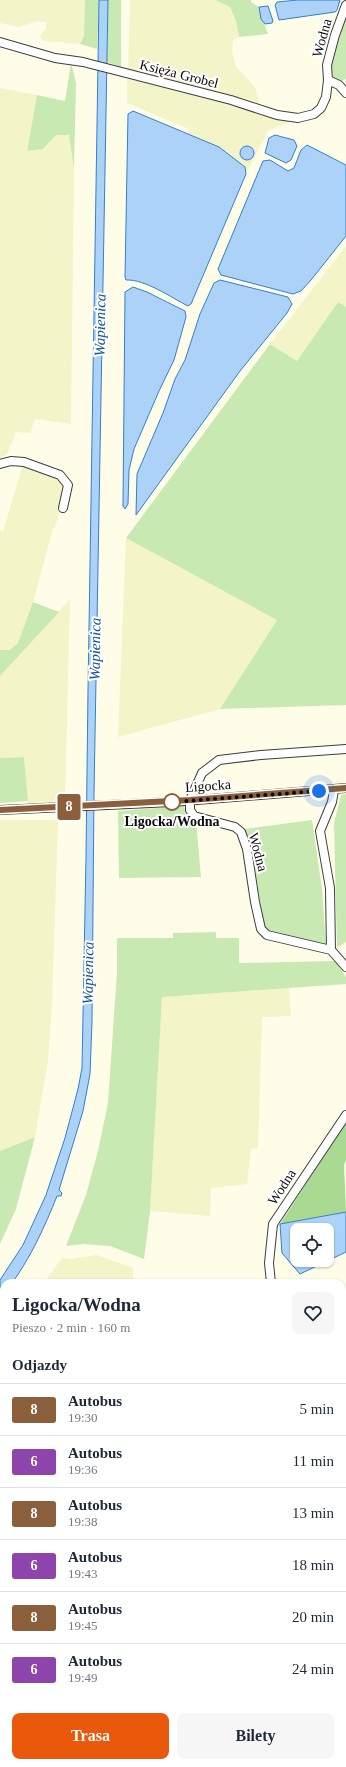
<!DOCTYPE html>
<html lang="pl">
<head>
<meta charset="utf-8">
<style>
  :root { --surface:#fff; --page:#f6f6f7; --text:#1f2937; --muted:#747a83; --line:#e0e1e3; --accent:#ea580c }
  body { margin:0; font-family:Georgia,serif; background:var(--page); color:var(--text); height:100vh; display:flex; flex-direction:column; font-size:15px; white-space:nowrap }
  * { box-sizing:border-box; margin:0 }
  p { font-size:13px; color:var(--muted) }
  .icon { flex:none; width:22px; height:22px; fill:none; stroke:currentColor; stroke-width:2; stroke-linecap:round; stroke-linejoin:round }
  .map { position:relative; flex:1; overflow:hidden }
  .drawer { position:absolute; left:0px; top:1279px; width:346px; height:488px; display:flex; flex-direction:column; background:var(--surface); border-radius:12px 12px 0 0; box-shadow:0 1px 3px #0004 }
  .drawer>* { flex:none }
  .badge { padding:0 8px; border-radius:3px; font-size:14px; line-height:26px }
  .buttons { position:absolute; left:290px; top:1223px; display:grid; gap:8px }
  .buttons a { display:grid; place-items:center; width:44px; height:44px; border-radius:8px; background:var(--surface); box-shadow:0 1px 3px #0004; font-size:20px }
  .you { position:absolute; width:20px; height:20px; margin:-10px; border:3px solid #fff; border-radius:50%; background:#1a73e8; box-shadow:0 0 0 6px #1a73e833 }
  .map>.badge { position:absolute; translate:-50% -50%; box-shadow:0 0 0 2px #fff }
  h2 { padding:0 12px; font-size:15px; line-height:36px }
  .round { display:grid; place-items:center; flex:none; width:42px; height:42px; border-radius:8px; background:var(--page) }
  .summary { display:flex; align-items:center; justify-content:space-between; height:68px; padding:0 12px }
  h1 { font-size:19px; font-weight:700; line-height:30px }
  .cta { display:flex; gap:8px; margin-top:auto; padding:8px 12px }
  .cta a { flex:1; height:46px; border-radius:8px; background:var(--accent); color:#fff; font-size:16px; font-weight:700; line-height:46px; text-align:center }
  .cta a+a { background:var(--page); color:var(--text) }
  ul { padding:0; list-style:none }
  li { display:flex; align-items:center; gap:12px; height:52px; padding:0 12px; border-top:1px solid var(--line) }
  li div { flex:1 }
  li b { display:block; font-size:15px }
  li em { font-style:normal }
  li .badge { min-width:44px; font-weight:700; text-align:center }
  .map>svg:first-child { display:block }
  .farmland { fill:#f3f4c8 }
  .green { fill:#c8e9b2 }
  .forest { fill:#aada91 }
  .water { fill:#acd3f7; stroke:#327fcf; fill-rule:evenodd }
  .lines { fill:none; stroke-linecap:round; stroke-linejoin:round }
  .minor-casing { stroke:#3d3d3d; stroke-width:10 }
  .minor { stroke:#fff; stroke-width:8 }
  .line-casing { stroke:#fff; stroke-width:9 }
  .line { stroke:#8b5e3c; stroke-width:6 }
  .walk { stroke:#0a0a0a; stroke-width:4; stroke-dasharray:0 7.2 }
  .stop-dot { fill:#fff; stroke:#8b5e3c; stroke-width:2 }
  .labels { text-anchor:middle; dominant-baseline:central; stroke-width:4; stroke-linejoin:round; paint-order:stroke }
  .street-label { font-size:14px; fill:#0a0a0a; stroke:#fff }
  .stop-label { font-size:14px; font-weight:bold; fill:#0a0a0a; stroke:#fff }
  .water-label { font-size:15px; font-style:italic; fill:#13529d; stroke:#fff }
</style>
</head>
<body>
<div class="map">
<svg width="346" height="1767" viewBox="0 0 346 1767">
  <rect width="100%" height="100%" fill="#fffde8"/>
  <path class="farmland" d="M 0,0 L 85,0 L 84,36 L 80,44 L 43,41 L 40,36 L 46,29 L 46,22 L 37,21 L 19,27 L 0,23 Z
    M 130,0 L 215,0 L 230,7 L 236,21 L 239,37 L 233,40 L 232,52 L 236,67 L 255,87 L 260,106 L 231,95 L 128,70 Z
    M 127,79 L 202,95 L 291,121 L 268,131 L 246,174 L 245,167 L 219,147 L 188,134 L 189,129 L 127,103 Z
    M 0,88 L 37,95 L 27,150 L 43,149 L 56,135 L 69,135 L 74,170 L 71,424 L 35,419 L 30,433 L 16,432 L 7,454 L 0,459 Z
    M 346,246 L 346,307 L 338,302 L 297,361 L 270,344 Z
    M 23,464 L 57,477 L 62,485 L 60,504 L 58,519 L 52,532 L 33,602 L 18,643 L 10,650 L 0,650 L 0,530 L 3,531 Z
    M 126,538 L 277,620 L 220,709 L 118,737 Z
    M 70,599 L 65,802 L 28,804 L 24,757 L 0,758 L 0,676 Z
    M 0,820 L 58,820 L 52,1004 L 48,1061 L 35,1137 L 0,1151 Z
    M 289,988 L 291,1016 L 262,1017 L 258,1148 L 251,1149 L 247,1184 L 211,1188 L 210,1216 L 150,1211 L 162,997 Z
    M 97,1255 L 133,1268 L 133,1283 L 44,1283 L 62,1258 L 71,1259 Z
    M 4,1332 L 4,1475 L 0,1478 L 0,1337 Z
    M 346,1340 L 346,1431 L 342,1421 L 342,1342 Z
    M 346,1742 L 346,1767 L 217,1767 L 215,1763 L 342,1763 L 342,1744 Z
    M 143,1763 L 206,1763 L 208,1767 L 145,1767 Z"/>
  <path class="green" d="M 85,0 L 99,0 L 97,49 L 80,44 L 84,36 Z
    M 108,0 L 121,0 L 121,67 L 107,62 Z
    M 215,0 L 251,0 L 251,2 L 259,7 C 261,17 265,25 268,34 L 239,37 L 236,21 L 230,7 Z
    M 346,11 L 346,79 L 339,82 L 332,77 L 331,65 Z
    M 71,63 L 76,83 L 74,169 L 69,135 L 56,135 L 43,149 L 27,151 L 37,95 L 65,101 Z
    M 338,302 L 346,307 L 346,705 L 220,709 L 277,620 L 126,538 L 270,344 L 297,361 Z
    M 33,602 L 59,612 L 0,676 L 0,650 L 10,650 L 18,643 Z
    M 24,757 L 28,801 L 0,803 L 0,758 Z
    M 346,794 L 346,942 L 337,947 L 334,823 L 341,795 Z
    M 184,806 L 186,815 L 196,820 L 201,877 L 119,878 L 118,811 Z
    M 312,820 L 322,889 L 326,945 L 269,931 C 257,919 259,895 257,880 C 255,863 250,845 244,829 Z
    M 216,932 L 216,938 L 239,938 L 239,963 L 335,961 L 346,977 L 346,984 L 162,997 L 150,1211 L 144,1259 L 110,1246 L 83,1244 L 66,1246 L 86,1195 L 98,1151 L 108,1103 L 117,972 L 117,938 L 173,938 L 173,933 Z
    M 35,1137 L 16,1209 L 0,1244 L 0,1151 Z
    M 346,1635 L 346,1742 L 342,1744 L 342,1637 Z"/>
  <path class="forest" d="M 346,1122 L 346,1160 L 344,1165 L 346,1212 L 280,1224 Z
    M 72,1763 L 143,1763 L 145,1767 L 75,1767 Z"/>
  <path class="water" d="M 99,0 L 108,0 L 94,793 L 92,1022 L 90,1074 L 83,1111 L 59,1190 L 62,1193 L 61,1196 L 57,1196 C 45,1226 31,1257 12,1283 L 4,1283 L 4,1294 L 0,1298 L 0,1280 L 23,1245 L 46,1195 L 65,1138 L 78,1089 L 82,1068 L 86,857 L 88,690 Z
    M 298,0 L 340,0 L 337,10 L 335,12 L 279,20 L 275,5 L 277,2 Z
    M 268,6 L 273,21 L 272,23 L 265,24 L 261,19 L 259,7 Z
    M 133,111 L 219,147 L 245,167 L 246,174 L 191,304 L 188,306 C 172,298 145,279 126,280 L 125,277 L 128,114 Z
    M 275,135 L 294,140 L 297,146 L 291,160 L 286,163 L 265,153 L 269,138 Z
    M 307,145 L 346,165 L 346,236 L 311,280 L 301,291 L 293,294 L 221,275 L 218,269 L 263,161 L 270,160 L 288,171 L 294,168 L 301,150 Z
    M240 153a7 7 0 1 1 14 0a7 7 0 1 1-14 0Z
    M 220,280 L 288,297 L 292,304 L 287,313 L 240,371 L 136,515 L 137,474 L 163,413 L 175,379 L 185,360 L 200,314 L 214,283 Z
    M 133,287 L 147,292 L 185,311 L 186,317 L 174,360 L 159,391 L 134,449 L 129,470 L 128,504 L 125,509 L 123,506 L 125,292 Z
    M 346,1212 L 346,1252 L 300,1274 L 282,1253 L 280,1224 ZM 297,1230 L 327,1230 L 327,1260 L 297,1260 Z"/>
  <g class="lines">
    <defs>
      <path id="minor" d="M 0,42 L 55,58 L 83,62 L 231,100 L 277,115 L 298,118 L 314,114 L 321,108 L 326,97 L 328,80 L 327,65 L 335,35 L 346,5
        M 328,80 L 339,85 L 346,93
        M 0,464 L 11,461 L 24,462 L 60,475 L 68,485 L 63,508
        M 346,749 L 261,755 L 219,760 L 202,773 L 190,800 L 190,810 L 194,816 L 235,827 L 241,832 L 247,849 L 255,902 L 261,929 L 267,935 L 331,950 L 346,967
        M 0,810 L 172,802 L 346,788
        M 331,950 L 330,888 L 320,831 L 332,802 L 334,790
        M 271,1283 L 269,1263 L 273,1224 L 346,1115
        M 342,1459 L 346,1458
        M 342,1521 L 346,1520
        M 0,1549 L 4,1547
        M 342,1550 L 346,1560
        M 342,1634 L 346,1632
        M 0,1679 L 4,1678
        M 211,1763 L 213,1767"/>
    </defs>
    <use href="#minor" class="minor-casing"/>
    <use href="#minor" class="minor"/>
  </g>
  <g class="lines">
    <defs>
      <path id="line" d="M 0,810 L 190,800 L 346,788"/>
    </defs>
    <use href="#line" class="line-casing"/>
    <use href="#line" class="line"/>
    <path class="walk" d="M 172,802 L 319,791"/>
  </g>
  <circle class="stop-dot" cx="172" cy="802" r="8"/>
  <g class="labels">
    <g class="street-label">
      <text transform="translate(322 38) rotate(-74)">Wodna</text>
      <text transform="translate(179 74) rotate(14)">Księża Grobel</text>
      <text transform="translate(208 786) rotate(-4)">Ligocka</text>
      <text transform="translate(258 852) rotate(75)">Wodna</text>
      <text transform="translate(282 1187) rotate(-57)">Wodna</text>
    </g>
    <g class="stop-label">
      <text x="172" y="821">Ligocka/Wodna</text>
    </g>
    <g class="water-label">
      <text transform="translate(100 325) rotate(-89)">Wapienica</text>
      <text transform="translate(95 649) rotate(-89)">Wapienica</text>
      <text transform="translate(88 973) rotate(-89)">Wapienica</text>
    </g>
  </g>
</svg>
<div class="buttons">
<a><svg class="icon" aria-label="locate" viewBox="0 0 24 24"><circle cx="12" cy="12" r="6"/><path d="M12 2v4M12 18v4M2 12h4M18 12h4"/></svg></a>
</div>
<div class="you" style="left:319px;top:791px"></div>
<b class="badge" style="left:69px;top:807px;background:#8b5e3c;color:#fff">8</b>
<section class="drawer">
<div class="summary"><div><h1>Ligocka/Wodna</h1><p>Pieszo · 2 min · 160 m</p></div><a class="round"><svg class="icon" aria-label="heart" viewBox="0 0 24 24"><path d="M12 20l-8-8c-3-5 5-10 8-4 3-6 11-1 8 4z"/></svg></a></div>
<h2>Odjazdy</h2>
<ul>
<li><span class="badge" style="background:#8b5e3c;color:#fff">8</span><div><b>Autobus</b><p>19:30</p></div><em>5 min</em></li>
<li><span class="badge" style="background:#8e44ad;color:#fff">6</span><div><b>Autobus</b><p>19:36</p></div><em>11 min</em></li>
<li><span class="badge" style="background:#8b5e3c;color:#fff">8</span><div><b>Autobus</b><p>19:38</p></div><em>13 min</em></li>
<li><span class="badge" style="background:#8e44ad;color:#fff">6</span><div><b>Autobus</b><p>19:43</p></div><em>18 min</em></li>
<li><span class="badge" style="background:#8b5e3c;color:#fff">8</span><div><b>Autobus</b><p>19:45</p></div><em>20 min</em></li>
<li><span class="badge" style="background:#8e44ad;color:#fff">6</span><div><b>Autobus</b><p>19:49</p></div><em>24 min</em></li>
</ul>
<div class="cta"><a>Trasa</a><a>Bilety</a></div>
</section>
</div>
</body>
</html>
